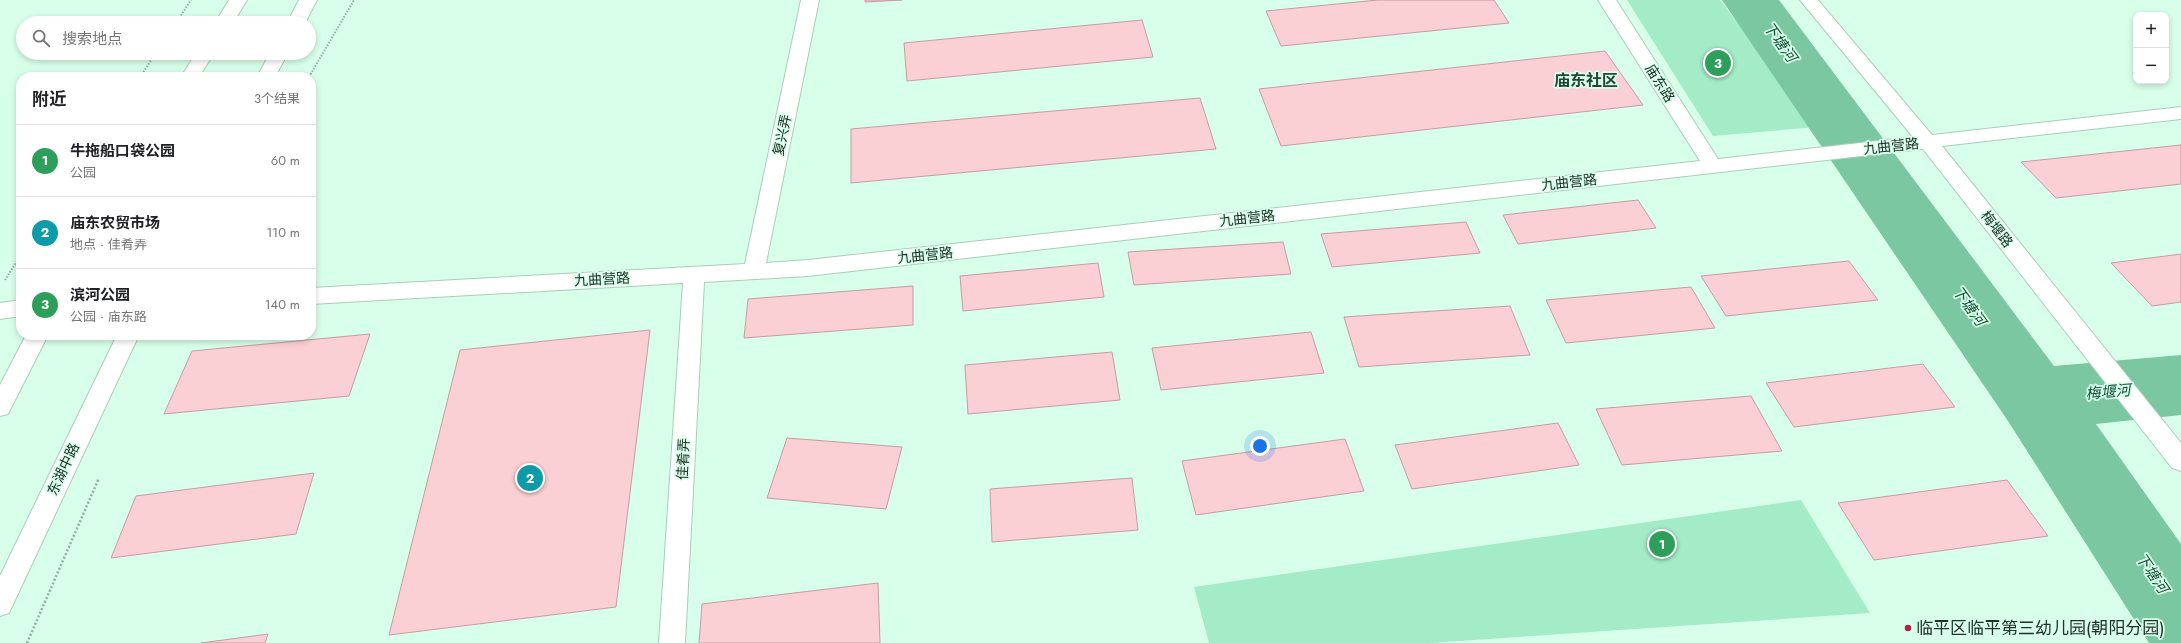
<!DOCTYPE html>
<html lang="zh">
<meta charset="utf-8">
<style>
body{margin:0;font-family:Jost,"Noto Sans SC",sans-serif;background:#f2f2f2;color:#202124}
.controls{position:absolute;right:12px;top:12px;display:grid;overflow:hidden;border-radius:8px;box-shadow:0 2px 6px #0003}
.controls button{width:36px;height:36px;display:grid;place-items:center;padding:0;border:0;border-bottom:1px solid #e0e0e0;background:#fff;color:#202124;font:20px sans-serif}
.you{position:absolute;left:1260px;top:446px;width:14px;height:14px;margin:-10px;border:3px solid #fff;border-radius:50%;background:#1a73e8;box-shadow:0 0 0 6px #1a73e833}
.badge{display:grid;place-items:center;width:26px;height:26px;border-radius:50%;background:#b2214b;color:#fff;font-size:13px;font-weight:700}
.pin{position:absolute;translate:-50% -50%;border:2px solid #fff;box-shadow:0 1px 4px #0006}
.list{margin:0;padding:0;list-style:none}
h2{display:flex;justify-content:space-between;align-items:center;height:52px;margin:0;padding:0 16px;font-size:17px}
h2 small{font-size:13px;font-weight:400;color:#757577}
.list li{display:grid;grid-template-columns:26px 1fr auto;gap:12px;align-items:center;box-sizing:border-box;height:72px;padding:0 16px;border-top:1px solid #e0e0e0}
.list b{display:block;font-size:15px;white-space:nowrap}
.list p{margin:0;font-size:13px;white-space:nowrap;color:#757577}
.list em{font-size:13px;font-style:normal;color:#757577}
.icon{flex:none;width:22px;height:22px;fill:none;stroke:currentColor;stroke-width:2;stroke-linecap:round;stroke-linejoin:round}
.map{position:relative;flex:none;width:2181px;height:643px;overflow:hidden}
.search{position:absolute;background:#fff;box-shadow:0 2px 6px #0003;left:16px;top:16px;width:300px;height:44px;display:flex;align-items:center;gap:10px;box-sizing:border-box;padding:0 14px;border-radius:22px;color:#757577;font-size:15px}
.panel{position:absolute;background:#fff;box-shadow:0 2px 6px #0003;left:16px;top:72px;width:300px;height:268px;border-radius:16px}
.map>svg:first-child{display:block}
.green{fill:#a3ecc7}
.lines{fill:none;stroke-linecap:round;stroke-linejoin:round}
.river{fill:#7ac7a2;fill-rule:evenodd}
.building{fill:#fbd0d5;stroke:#c59ca1}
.street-casing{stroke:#a8ceba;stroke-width:2}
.primary-casing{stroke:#a8ceba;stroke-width:2}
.path-far1{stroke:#91ae9e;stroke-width:2;stroke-dasharray:1.5 1.5;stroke-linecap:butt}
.path{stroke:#91ae9e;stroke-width:2.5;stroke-dasharray:2 2;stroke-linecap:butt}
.street{fill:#fff;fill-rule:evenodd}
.primary{fill:#fff;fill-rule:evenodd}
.poi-dot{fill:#b2214b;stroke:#d8ffea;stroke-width:1.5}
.labels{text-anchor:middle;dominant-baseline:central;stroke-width:3.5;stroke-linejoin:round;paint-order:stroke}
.street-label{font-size:14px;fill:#223129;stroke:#d8ffea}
.water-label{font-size:15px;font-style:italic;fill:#155138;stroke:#d8ffea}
.quarter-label{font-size:16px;font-weight:bold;fill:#244535;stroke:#d8ffea}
.near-poi-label{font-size:17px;fill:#223129;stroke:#d8ffea;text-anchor:start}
</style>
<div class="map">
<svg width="2181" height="643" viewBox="0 0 2181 643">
<rect width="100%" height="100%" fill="#d8ffea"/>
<path class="green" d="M1627 0H1720L1816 127 1713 136Z
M1801 500 1870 613 1430 643H1209L1194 587Z"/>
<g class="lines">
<path class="river" d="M1722 0H1779L2054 366 2181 355V415L2096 424 2181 544V643H2149L2008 421Z"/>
</g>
<path class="building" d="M865 0H902L865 2Z
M1378 0H1494L1509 23 1281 46 1266 11Z
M1142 20 1153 57 907 81 904 43Z
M1605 51 1643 105 1281 146 1259 89Z
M1200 98 1216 149 851 183V129Z
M2181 145V184L2056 198 2021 162Z
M1638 200 1656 228 1518 244 1503 215Z
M1466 222 1480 253 1332 267 1321 234Z
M1283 242 1291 274 1134 285 1128 252Z
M2181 254V302L2152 306 2111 263Z
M1849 261 1878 300 1726 316 1701 276Z
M1098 263 1104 297 963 311 960 276Z
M913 286V325L744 338 748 299Z
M1691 287 1715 328 1566 343 1546 300Z
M1510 306 1530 355 1359 367 1344 317Z
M650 330 616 607 389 635 460 350Z
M1311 332 1324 373 1161 390 1152 348Z
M370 334 349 396 164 414 192 351Z
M1112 352 1120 400 968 414 965 365Z
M1923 364 1955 407 1794 427 1766 383Z
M1751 396 1782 451 1622 465 1596 409Z
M1558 423 1579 465 1412 489 1395 445Z
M787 438 902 447 886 509 767 498Z
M1345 439 1364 491 1196 515 1182 461Z
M314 473 296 534 111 558 136 496Z
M1132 478 1138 530 992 542 990 489Z
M2007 480 2048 536 1874 560 1838 503Z
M878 583 880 643H699L702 604Z
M268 634 265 643H201Z"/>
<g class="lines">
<g class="street-casing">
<path id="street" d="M801 0H819L766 263 808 260 1700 161 1598 0H1616L1718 159 1913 137 1800 0H1818L1932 135 2181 107V119L1942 146 2181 443V471L2172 468 1923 149 808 276 704 282 685 643H659L683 283 311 304V288L745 264Z
M21 300V316L0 319V303Z"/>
</g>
<g class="primary-casing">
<path id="primary" d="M229 0H247L233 23H215Z
M299 0H317L305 23H287Z
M196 53H214L199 77H181Z
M270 53H288L275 77H257Z
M26 335H48L8 414 0 416V385Z
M117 335H139L9 613 0 616V576Z"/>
</g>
<path class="path-far1" d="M176 23 191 0
M140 77 156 53
M309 77 354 0
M5 280 21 255"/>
<path class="path" d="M27 643 99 478"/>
<use href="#street" class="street"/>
<use href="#primary" class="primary"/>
</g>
<circle class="poi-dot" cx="1908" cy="628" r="4"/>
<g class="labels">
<g class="street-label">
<text transform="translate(1660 83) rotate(58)">庙东路</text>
<text transform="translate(782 135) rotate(-78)">复兴弄</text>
<text transform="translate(1891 146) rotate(-6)">九曲营路</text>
<text transform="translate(1569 182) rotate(-6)">九曲营路</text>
<text transform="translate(1247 218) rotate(-6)">九曲营路</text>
<text transform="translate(1997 229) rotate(52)">梅堰路</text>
<text transform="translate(925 255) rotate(-6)">九曲营路</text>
<text transform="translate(602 279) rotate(-3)">九曲营路</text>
<text transform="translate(683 459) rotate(-87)">佳肴弄</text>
<text transform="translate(63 469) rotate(-65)">东湖中路</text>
</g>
<g class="water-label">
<text transform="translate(1780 42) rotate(54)">下塘河</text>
<text transform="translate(1969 306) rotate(54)">下塘河</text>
<text transform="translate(2108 392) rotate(-5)">梅堰河</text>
<text transform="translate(2152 573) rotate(56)">下塘河</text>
</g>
<g class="quarter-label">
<text x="1586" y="80">庙东社区</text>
</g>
<g class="near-poi-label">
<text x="1916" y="628">临平区临平第三幼儿园(朝阳分园)</text>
</g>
</g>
</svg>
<div class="controls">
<button>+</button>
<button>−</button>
</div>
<div class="you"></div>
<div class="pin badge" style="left:1662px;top:544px;background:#2e9e5b">1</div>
<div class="pin badge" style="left:530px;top:478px;background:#0f9aa8">2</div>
<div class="pin badge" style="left:1718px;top:63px;background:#2e9e5b">3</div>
<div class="search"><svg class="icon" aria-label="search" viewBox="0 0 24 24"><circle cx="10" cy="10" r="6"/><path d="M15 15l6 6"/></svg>搜索地点</div>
<section class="panel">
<h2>附近<small>3个结果</small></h2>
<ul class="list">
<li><span class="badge" style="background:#2e9e5b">1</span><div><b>牛拖船口袋公园</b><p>公园</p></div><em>60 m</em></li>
<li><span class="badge" style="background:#0f9aa8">2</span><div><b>庙东农贸市场</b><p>地点 · 佳肴弄</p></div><em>110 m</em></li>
<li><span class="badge" style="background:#2e9e5b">3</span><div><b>滨河公园</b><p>公园 · 庙东路</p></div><em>140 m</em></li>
</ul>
</section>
</div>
